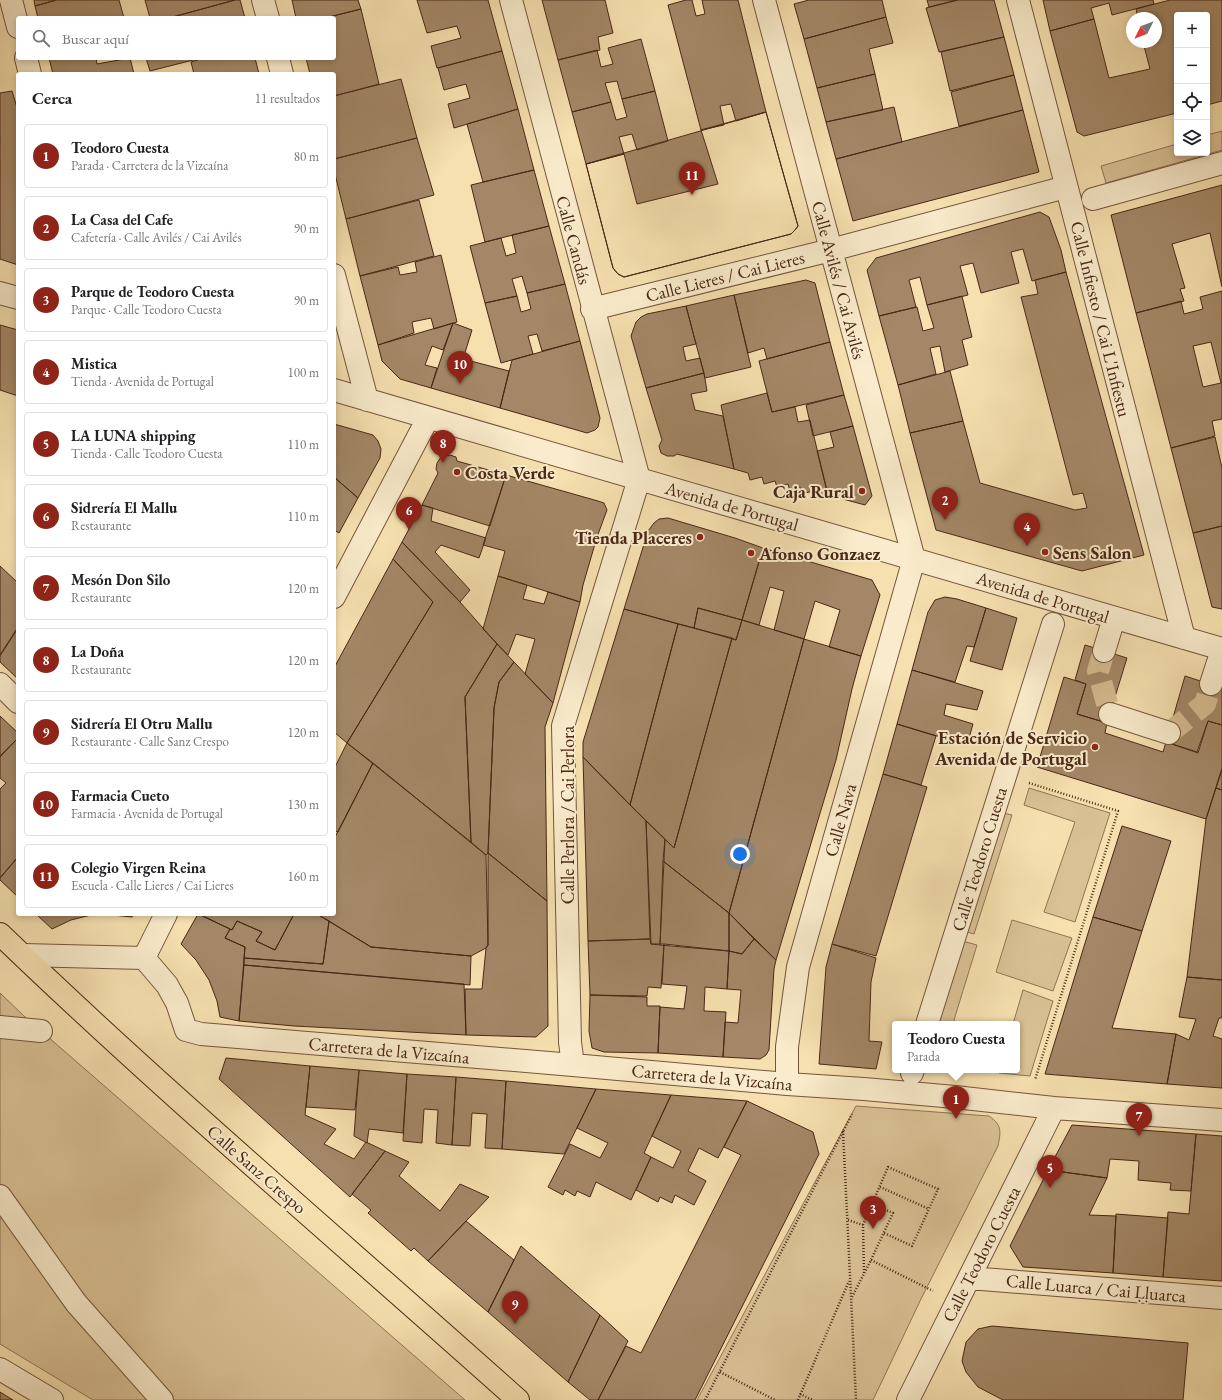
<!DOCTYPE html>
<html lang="es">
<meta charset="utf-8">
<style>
body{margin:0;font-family:"EB Garamond",serif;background:#f6f6f6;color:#202124}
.controls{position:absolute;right:12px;top:12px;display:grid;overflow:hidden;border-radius:4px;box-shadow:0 2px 6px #0003}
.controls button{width:36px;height:36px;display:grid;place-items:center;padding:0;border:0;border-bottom:1px solid #e0e0e0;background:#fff;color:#202124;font:20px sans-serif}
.compass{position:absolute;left:1126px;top:12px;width:36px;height:36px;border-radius:50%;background:#fff;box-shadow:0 2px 6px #0003;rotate:228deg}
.you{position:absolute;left:740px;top:854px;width:14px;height:14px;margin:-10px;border:3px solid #fff;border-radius:50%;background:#1a73e8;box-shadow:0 0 0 6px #1a73e833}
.badge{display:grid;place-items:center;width:26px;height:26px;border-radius:50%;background:#8f2418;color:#fff;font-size:13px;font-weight:700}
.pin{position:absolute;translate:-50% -33px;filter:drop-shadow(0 1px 2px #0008)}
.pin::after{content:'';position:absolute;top:21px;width:14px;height:12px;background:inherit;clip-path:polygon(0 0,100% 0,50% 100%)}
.popup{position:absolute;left:892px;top:1021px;width:128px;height:52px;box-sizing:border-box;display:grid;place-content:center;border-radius:4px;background:#fff;filter:drop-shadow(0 1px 3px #0005);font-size:13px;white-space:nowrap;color:#757577}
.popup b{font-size:15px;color:#202124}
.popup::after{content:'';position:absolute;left:50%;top:100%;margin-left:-8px;border:8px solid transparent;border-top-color:#fff}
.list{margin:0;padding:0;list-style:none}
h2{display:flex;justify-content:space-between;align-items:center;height:52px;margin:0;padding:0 16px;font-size:17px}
h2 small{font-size:13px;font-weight:400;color:#757577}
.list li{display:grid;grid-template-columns:26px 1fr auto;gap:12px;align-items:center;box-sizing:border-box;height:64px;margin:0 8px 8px;padding:0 8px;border:1px solid #e0e0e0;border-radius:4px}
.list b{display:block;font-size:15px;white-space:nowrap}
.list p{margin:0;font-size:13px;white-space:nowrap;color:#757577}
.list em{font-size:13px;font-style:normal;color:#757577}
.icon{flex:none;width:22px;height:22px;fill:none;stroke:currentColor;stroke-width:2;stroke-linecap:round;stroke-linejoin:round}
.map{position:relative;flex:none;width:1222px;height:1400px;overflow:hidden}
.search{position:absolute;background:#fff;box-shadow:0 2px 6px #0003;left:16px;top:16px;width:320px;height:44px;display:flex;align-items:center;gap:10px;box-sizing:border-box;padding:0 14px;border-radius:4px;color:#757577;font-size:15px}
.panel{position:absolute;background:#fff;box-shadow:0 2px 6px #0003;left:16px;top:72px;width:320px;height:844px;border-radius:4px}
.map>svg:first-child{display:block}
.green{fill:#d9c195;stroke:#927456}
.building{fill:#a38766;stroke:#4a2716;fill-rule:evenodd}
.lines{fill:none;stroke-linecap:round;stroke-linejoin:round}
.minor-tunnel{stroke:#d4bb90;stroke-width:22;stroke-dasharray:22 11;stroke-linecap:butt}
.minor-casing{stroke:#75553c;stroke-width:24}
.major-casing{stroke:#4a2716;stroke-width:24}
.path{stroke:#4a2716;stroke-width:2.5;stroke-dasharray:1 2;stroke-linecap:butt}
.minor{stroke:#f9ebcb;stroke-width:22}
.major{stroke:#f6e0af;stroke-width:22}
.poi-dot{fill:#8f2418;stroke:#f9ebcb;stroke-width:1.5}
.labels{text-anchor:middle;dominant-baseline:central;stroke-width:4;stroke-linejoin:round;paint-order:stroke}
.street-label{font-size:18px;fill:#4a2716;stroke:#f9ebcb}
.poi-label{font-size:18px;font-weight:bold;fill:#4a2716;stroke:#f9ebcb;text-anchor:start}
</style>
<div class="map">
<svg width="1222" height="1400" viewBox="0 0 1222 1400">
<rect width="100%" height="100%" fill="#f6e0af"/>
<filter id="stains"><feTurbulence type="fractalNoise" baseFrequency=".005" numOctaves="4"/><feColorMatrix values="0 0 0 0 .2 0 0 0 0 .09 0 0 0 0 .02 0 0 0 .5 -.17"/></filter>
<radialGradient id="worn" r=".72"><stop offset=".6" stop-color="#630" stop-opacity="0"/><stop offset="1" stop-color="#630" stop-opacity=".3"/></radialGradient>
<path class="green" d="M1222 131V150L1106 183 1101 166 1177 144V153H1207V135Z
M1029 788 1110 813 1075 922 1044 912 1075 822 1024 805Z
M990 810 1012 815 974 934 953 928Z
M1012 920 1072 938 1053 991 996 972Z
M951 938 977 945 954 1020 957 1024H924Z
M1023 990 1053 1001 1030 1076 999 1073 1000 1070H1017V1024H1013Z
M0 993 24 1016 465 1400H93L0 1344Z
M856 1106 989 1116C1002 1125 1001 1131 998 1146L921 1299 873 1400H697Z"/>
<path class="building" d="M34 0H56L35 6Z
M57 0H119L124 18H38L35 6Z
M145 0H235L169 18H150Z
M235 0H240L245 18H169Z
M292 0H358L361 9 325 18H296Z
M417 0H488L502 51 437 68 431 46 461 38 457 26 427 33Z
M542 0H605L613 33 598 37 600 50 558 60Z
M686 0H692L696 16 705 14 702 0H738L766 112 736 121 731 104 720 106 724 125 701 130 668 5Z
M809 0H882L886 17 804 39 794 4Z
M927 0H957L929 7Z
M958 0H994L1004 37 939 52 926 8Z
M1043 0H1153L1154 4 1112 15 1109 3 1091 8 1094 19 1050 31Z
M1170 0H1222V101L1207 105V15H1177V113L1084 136 1077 132 1050 31 1094 19 1109 78 1150 69 1143 42H1156V18H1138L1136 9Z
M361 9 379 84 334 96V74H310L306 58H334V18H325Z
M886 17 893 43 869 49 875 74 817 88 804 39Z
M1004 37 1014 75 950 91 941 52Z
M641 39 655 91 622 99 617 81 605 83 611 102 572 112 558 60 597 50 601 67 613 64 608 48Z
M502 51 518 109 454 128 448 104 470 98 466 84 444 90 438 68Z
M49 58H96L97 64 130 58 134 74H53Z
M146 58H201L150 71Z
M204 58H255L259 74H194L191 62Z
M875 74 883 110 826 122 817 88Z
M1014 75 1023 110 959 126 951 92Z
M401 79 417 138 334 159V96Z
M12 91 18 111V265L0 259V93Z
M655 91 668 141 637 150 632 134 619 137 624 154 586 164 572 112 611 102 616 120 627 117 622 99Z
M894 107 902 142 836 159 826 122Z
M518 109 534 170 483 182 467 124Z
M1023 110 1039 172 853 221 836 159Z
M766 112 798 226 795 230 791 234 624 277 618 274 613 268 586 164Z
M766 112 798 226 795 230 791 234 624 277 618 274 613 268 586 164 624 154 637 204 718 184 701 130Z
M417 138 434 195 346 219 334 170V159Z
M534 170 549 226 485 242 471 185Z
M1222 185V287L1210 233 1172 244 1185 288 1180 289 1184 301 1136 313 1111 215Z
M419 200 434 256 360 276 346 219Z
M1040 212 1049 217 1061 250 1066 272 1032 281 1023 249 1011 252 1019 283 981 293 973 263 960 266 968 295 927 305 920 277 909 280 916 307 879 316 867 270 876 258Z
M549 226 565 284 527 293 522 276 512 279 517 296 485 303 470 246 501 238 506 256 516 253 512 235Z
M441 255 457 322 434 329 431 318 412 322 414 333 378 345 360 276 398 267 400 275 417 272 415 262Z
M1066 272 1144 555 1082 571 936 530 910 433 963 421 980 483 1075 510 1087 508 1083 493 1073 495 1021 297 1038 294 1035 280Z
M806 280 815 283 830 342 767 359 764 348 748 353 734 295Z
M565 284 580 341 542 351 537 334 528 336 533 354 501 363 485 303 517 296 521 312 531 309 527 293Z
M1222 291V419L1212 421 1215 436 1171 448 1136 313 1181 301 1184 314 1203 309 1200 297ZM1211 342 1221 383 1203 387 1193 346Z
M734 295 751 367 705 378 686 306Z
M962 296 972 337 962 340 968 365 945 372 940 346 930 348 936 374 898 385 879 316 917 307 923 331 934 328 927 305Z
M686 306 696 344 683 347 686 361 700 358 704 373 646 388 631 336 636 322 641 317 647 314Z
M453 323 472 330 463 359 509 371 500 408 431 388Z
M453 323 443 350 432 346 425 365 437 368 431 388 400 379 382 361 378 345Z
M0 325 18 330V396L0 390Z
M580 341 600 418 598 427 595 430 587 433 500 408 512 360Z
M830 342 844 395 772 412 759 361Z
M950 371 963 421 910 433 898 385Z
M704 373 707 391 691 394 695 410 723 416 734 469 677 454 674 456H667L661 453 659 446 662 440 646 388Z
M767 393 772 412 795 407 798 422 810 420 828 495 815 497 813 491 802 494 800 487 790 491 788 484 777 487 775 481 764 484 762 477 750 480 748 473 734 469 721 405Z
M844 395 853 426 813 436 806 405Z
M334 424 373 435 378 441 381 449 380 458 358 498 334 477Z
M853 426 872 496 865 505 828 495 817 451 834 447 830 432Z
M1215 437 1222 468V526L1193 533 1171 448Z
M450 455 456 457 457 461 506 475 490 526 422 505 438 473 436 469 437 463 441 457Z
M506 475 598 501 604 503 607 510 597 537 583 585 580 602 498 576 505 551 483 545Z
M334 477 358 498 339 533 334 530Z
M422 505 433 508 431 521 486 538 479 558 441 545 435 552 470 590 460 602 402 542Z
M668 518 735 538 763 548 742 620 698 608 694 628 624 609 648 531 654 523 659 519Z
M1222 526V609L1212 607 1193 533Z
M402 542 460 602 497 644 465 697 471 842 347 743 433 602 393 559Z
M763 548 872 580 880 595 861 656 829 647 840 610 815 601 804 639 774 630 784 591 770 587 759 625 742 620Z
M393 559 433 602 347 743 334 732V668Z
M0 566 18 583V627L0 655Z
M498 576 527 585 523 599 544 604 548 592 580 602 553 703 525 674 535 639 516 634 508 655 483 629Z
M945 597 957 599 986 608 974 647 967 646 955 682 912 670 928 612 935 600Z
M698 608 742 620 736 640 694 628Z
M986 608 1017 618 1002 670 970 661Z
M624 609 678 624 630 805 583 757V742Z
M742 620 804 639 729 913 663 861 665 839 674 848 732 638 736 640Z
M678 624 732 638 674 848 630 805Z
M18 628V679L0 662V656Z
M804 639 861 656 852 689 836 760 776 960 729 913Z
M497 644 514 662 499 682 494 708 488 853 486 855 471 842 465 697Z
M1085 645 1127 658 1107 723 1077 714 1086 684 1075 680Z
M514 662 553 703 545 727 547 901 488 853 494 708 499 682Z
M912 670 983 691 977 710 946 704 944 715 973 724 967 745 897 724Z
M1185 676 1222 688V725L1208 721 1197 752 1166 742Z
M1064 677 1086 684 1077 714 1107 723 1105 733 1163 752 1166 742 1198 753 1208 721 1222 725V768L1206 819 1037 767Z
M0 716 18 733V738L0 756Z
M897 724 936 736 921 785 883 774Z
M18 738V857L0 878V789L6 783 0 778V757Z
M347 743 373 763 338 832 334 831V769Z
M583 757 646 821 650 939 588 941Z
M373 763 486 855 488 945 486 948 471 956 371 947 317 914H334V839Z
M1222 770V790L1216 788Z
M883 774 927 787 876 956 832 944Z
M1216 788 1222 790V980L1187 977 1206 819Z
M646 821 665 839 660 945 651 944Z
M1122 826 1171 841 1142 931 1093 917Z
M488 853 547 901 548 1026 536 1037 466 1035 465 989H482L486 948 488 945Z
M18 857V897L0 880V878Z
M663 861 729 913V951L660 945Z
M729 913 754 939 742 954 729 951Z
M36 914H134L132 917 112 915H91L71 920 52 929Z
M198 914 230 929 225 938 245 947 239 1021 220 1017 217 1001 209 980 196 960 181 944Z
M199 914H294L275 950 256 941 262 932 237 921 232 930Z
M294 914H317L329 921 323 964 244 958 245 947 225 938 230 929 232 930 237 921 262 932 256 941 275 950Z
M1093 917 1142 931 1112 1028 1176 1034 1167 1084 1045 1074Z
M329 921 371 947 471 956 470 985 244 965V958L323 964Z
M650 939 651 944H664L661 988 648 987 647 996 590 995 588 941Z
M754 939 776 960 774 969 769 1050 766 1055 760 1059 723 1057 725 1022 738 1023 741 990 727 989 729 951 742 954Z
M664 944 729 951 727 989 705 987 704 1011 726 1012 723 1057 658 1053 660 1007 684 1009 687 986 662 984Z
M832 944 876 958 871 982 869 1041 882 1042 876 1069 819 1064 826 967Z
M244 965 464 984 466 1035 294 1026 239 1021Z
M1187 977 1222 980V1018H1219L1213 1036 1222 1039V1088L1167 1084 1176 1034 1189 1040 1196 1019 1179 1017Z
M590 995 647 997V1006H660L658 1053 604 1052 592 1048 589 1031Z
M226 1058 310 1066 305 1115 336 1129 324 1144 354 1159 366 1142 385 1151 350 1197 219 1079Z
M310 1066 359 1070 355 1110 306 1107Z
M359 1070 407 1074 403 1133 369 1129 367 1143 354 1136Z
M407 1074 456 1077 452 1145 436 1143 438 1110 424 1109 422 1143 403 1141Z
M456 1077 506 1081 502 1149 485 1148 487 1114 472 1113 470 1146 452 1145Z
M506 1081 596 1089 564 1154 502 1149Z
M596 1089 671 1095 644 1153 651 1157 631 1200 596 1182 590 1197 577 1191 575 1196 565 1190 563 1195 548 1187 570 1144 600 1158 608 1143 577 1128Z
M671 1095 747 1101 718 1158 699 1148 688 1171 706 1181 694 1205 675 1195 672 1203 660 1197 658 1202 636 1190 651 1157 673 1168 681 1151 652 1136Z
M747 1101 813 1132 819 1154 695 1400H598L626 1346 641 1353 741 1155 724 1147Z
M1072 1125 1196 1134 1191 1191 1170 1190 1171 1183 1138 1180 1139 1161 1110 1159 1107 1178 1048 1170Z
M1196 1134 1222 1136V1281L1163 1277 1168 1212 1189 1214Z
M385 1151 409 1162 399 1176 440 1211 460 1184 489 1197 428 1261 414 1248 411 1251 368 1213 371 1210 352 1194Z
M1048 1170 1107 1178 1089 1215 1116 1216 1113 1273 1023 1267 1010 1246Z
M1116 1214 1168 1218 1163 1277 1113 1273Z
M466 1221 514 1260 488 1312 428 1261Z
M521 1246 600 1315 568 1382 488 1312Z
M600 1315 628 1341 598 1400H590L568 1382Z
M992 1326 1188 1343 1183 1400H1003L978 1387 966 1372 962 1361 966 1342 978 1329Z
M0 1392 13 1400H0Z"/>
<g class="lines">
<path class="minor-tunnel" d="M1104 651 1098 671 1110 714
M1169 733 1205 704 1211 684"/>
<g class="minor-casing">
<path id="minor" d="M11 0 18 27
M263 0 268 18
M511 0 639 479 563 726 570 1042 573 1065
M764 0 914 559
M1018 0 1184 638
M26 58 30 74
M278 58 282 74
M1093 199 1222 163
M334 275 367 400
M0 293 18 298
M592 309 831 250 1066 187
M334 390 1222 649
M334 597 428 418
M1104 651 1114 618
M0 684 18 702
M1211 684 1222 650
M1110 714 1169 733
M23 955 144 958 167 985 177 1003 186 1030 201 1034 573 1065 787 1084 864 1089 955 1097 1054 1108 1222 1120
M144 958 166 914
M927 1024 1053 624
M0 1027 41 1031
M912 1073 913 1070
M787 1084V1047L798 967 914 559
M0 1196 76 1303 162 1400
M969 1278 1222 1298
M0 1369 52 1400
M908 1400 1054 1108"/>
</g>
<g class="major-casing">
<path id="major" d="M0 934C167 1095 345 1245 518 1400"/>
</g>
<path class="path" d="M1029 783 1118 811 1035 1080
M843 1131 856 1400
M880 1187 929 1209
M848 1220 863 1225
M871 1260 933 1291
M864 1273 863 1225 888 1167 938 1189 912 1246 884 1233
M852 1297 871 1260 893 1213 873 1204
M720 1372 775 1400
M800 1394 813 1400
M705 1400 852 1114
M798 1400 849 1281"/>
<use href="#minor" class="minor"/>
<use href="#major" class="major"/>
</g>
<g class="poi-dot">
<circle cx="457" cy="472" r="4"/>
<circle cx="862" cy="491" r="4"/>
<circle cx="700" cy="537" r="4"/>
<circle cx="1045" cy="552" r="4"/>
<circle cx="751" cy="553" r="4"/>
<circle cx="1095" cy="747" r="4"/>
</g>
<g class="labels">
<g class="street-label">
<text transform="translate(574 240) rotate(75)">Calle Candás</text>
<text transform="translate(725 276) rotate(-14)">Calle Lieres / Cai Lieres</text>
<text transform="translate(839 280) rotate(75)">Calle Avilés / Cai Avilés</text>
<text transform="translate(1101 319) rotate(76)">Calle Infiesto / Cai L'Infiestu</text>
<text transform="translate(732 506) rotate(16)">Avenida de Portugal</text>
<text transform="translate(1043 597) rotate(17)">Avenida de Portugal</text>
<text transform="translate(567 815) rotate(-90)">Calle Perlora / Cai Perlora</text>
<text transform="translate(840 820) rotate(-74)">Calle Nava</text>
<text transform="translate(979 859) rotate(-73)">Calle Teodoro Cuesta</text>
<text transform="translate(389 1050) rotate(5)">Carretera de la Vizcaína</text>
<text transform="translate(712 1077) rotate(5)">Carretera de la Vizcaína</text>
<text transform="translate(257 1169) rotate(41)">Calle Sanz Crespo</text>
<text transform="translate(981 1254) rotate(-63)">Calle Teodoro Cuesta</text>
<text transform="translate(1096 1288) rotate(5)">Calle Luarca / Cai Ḷḷuarca</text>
</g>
<g class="poi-label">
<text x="465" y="472">Costa Verde</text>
<text x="854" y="491" text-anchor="end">Caja Rural</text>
<text x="692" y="537" text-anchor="end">Tienda Placeres</text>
<text x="1053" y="552">Sens Salon</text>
<text x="759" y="553">Afonso Gonzaez</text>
<text x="1087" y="737" text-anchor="end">Estación de Servicio<tspan x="1087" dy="21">Avenida de Portugal</tspan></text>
</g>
</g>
<rect width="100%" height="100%" filter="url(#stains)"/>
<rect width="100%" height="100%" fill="url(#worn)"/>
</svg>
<div class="controls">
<button>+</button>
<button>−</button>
<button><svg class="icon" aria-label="locate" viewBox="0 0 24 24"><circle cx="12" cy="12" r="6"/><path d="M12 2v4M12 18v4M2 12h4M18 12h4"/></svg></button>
<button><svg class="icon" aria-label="layers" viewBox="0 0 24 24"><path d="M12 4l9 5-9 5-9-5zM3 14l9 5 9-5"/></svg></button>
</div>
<svg class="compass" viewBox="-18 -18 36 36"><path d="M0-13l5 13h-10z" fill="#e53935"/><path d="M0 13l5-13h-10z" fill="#757577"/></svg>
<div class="you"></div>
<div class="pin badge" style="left:956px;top:1119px">1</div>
<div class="popup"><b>Teodoro Cuesta</b>Parada</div>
<div class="pin badge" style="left:945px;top:520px">2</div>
<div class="pin badge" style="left:873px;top:1229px">3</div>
<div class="pin badge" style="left:1027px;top:546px">4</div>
<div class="pin badge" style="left:1050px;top:1188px">5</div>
<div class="pin badge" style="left:409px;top:530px">6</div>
<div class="pin badge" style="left:1139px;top:1136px">7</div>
<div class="pin badge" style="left:443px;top:463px">8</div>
<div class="pin badge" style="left:515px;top:1324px">9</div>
<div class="pin badge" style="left:460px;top:384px">10</div>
<div class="pin badge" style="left:692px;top:195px">11</div>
<div class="search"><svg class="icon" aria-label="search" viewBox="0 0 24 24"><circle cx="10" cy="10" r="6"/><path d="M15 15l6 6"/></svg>Buscar aquí</div>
<section class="panel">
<h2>Cerca<small>11 resultados</small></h2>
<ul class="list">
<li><span class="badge">1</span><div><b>Teodoro Cuesta</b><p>Parada · Carretera de la Vizcaína</p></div><em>80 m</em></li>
<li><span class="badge">2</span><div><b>La Casa del Cafe</b><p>Cafetería · Calle Avilés / Cai Avilés</p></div><em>90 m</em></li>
<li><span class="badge">3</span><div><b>Parque de Teodoro Cuesta</b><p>Parque · Calle Teodoro Cuesta</p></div><em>90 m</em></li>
<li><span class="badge">4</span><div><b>Mistica</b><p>Tienda · Avenida de Portugal</p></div><em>100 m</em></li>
<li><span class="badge">5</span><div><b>LA LUNA shipping</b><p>Tienda · Calle Teodoro Cuesta</p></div><em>110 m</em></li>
<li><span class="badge">6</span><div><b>Sidrería El Mallu</b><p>Restaurante</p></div><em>110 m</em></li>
<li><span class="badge">7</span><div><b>Mesón Don Silo</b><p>Restaurante</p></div><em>120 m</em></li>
<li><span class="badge">8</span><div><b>La Doña</b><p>Restaurante</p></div><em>120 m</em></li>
<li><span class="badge">9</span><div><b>Sidrería El Otru Mallu</b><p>Restaurante · Calle Sanz Crespo</p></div><em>120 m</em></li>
<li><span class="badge">10</span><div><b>Farmacia Cueto</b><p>Farmacia · Avenida de Portugal</p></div><em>130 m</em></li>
<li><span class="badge">11</span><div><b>Colegio Virgen Reina</b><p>Escuela · Calle Lieres / Cai Lieres</p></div><em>160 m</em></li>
</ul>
</section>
</div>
